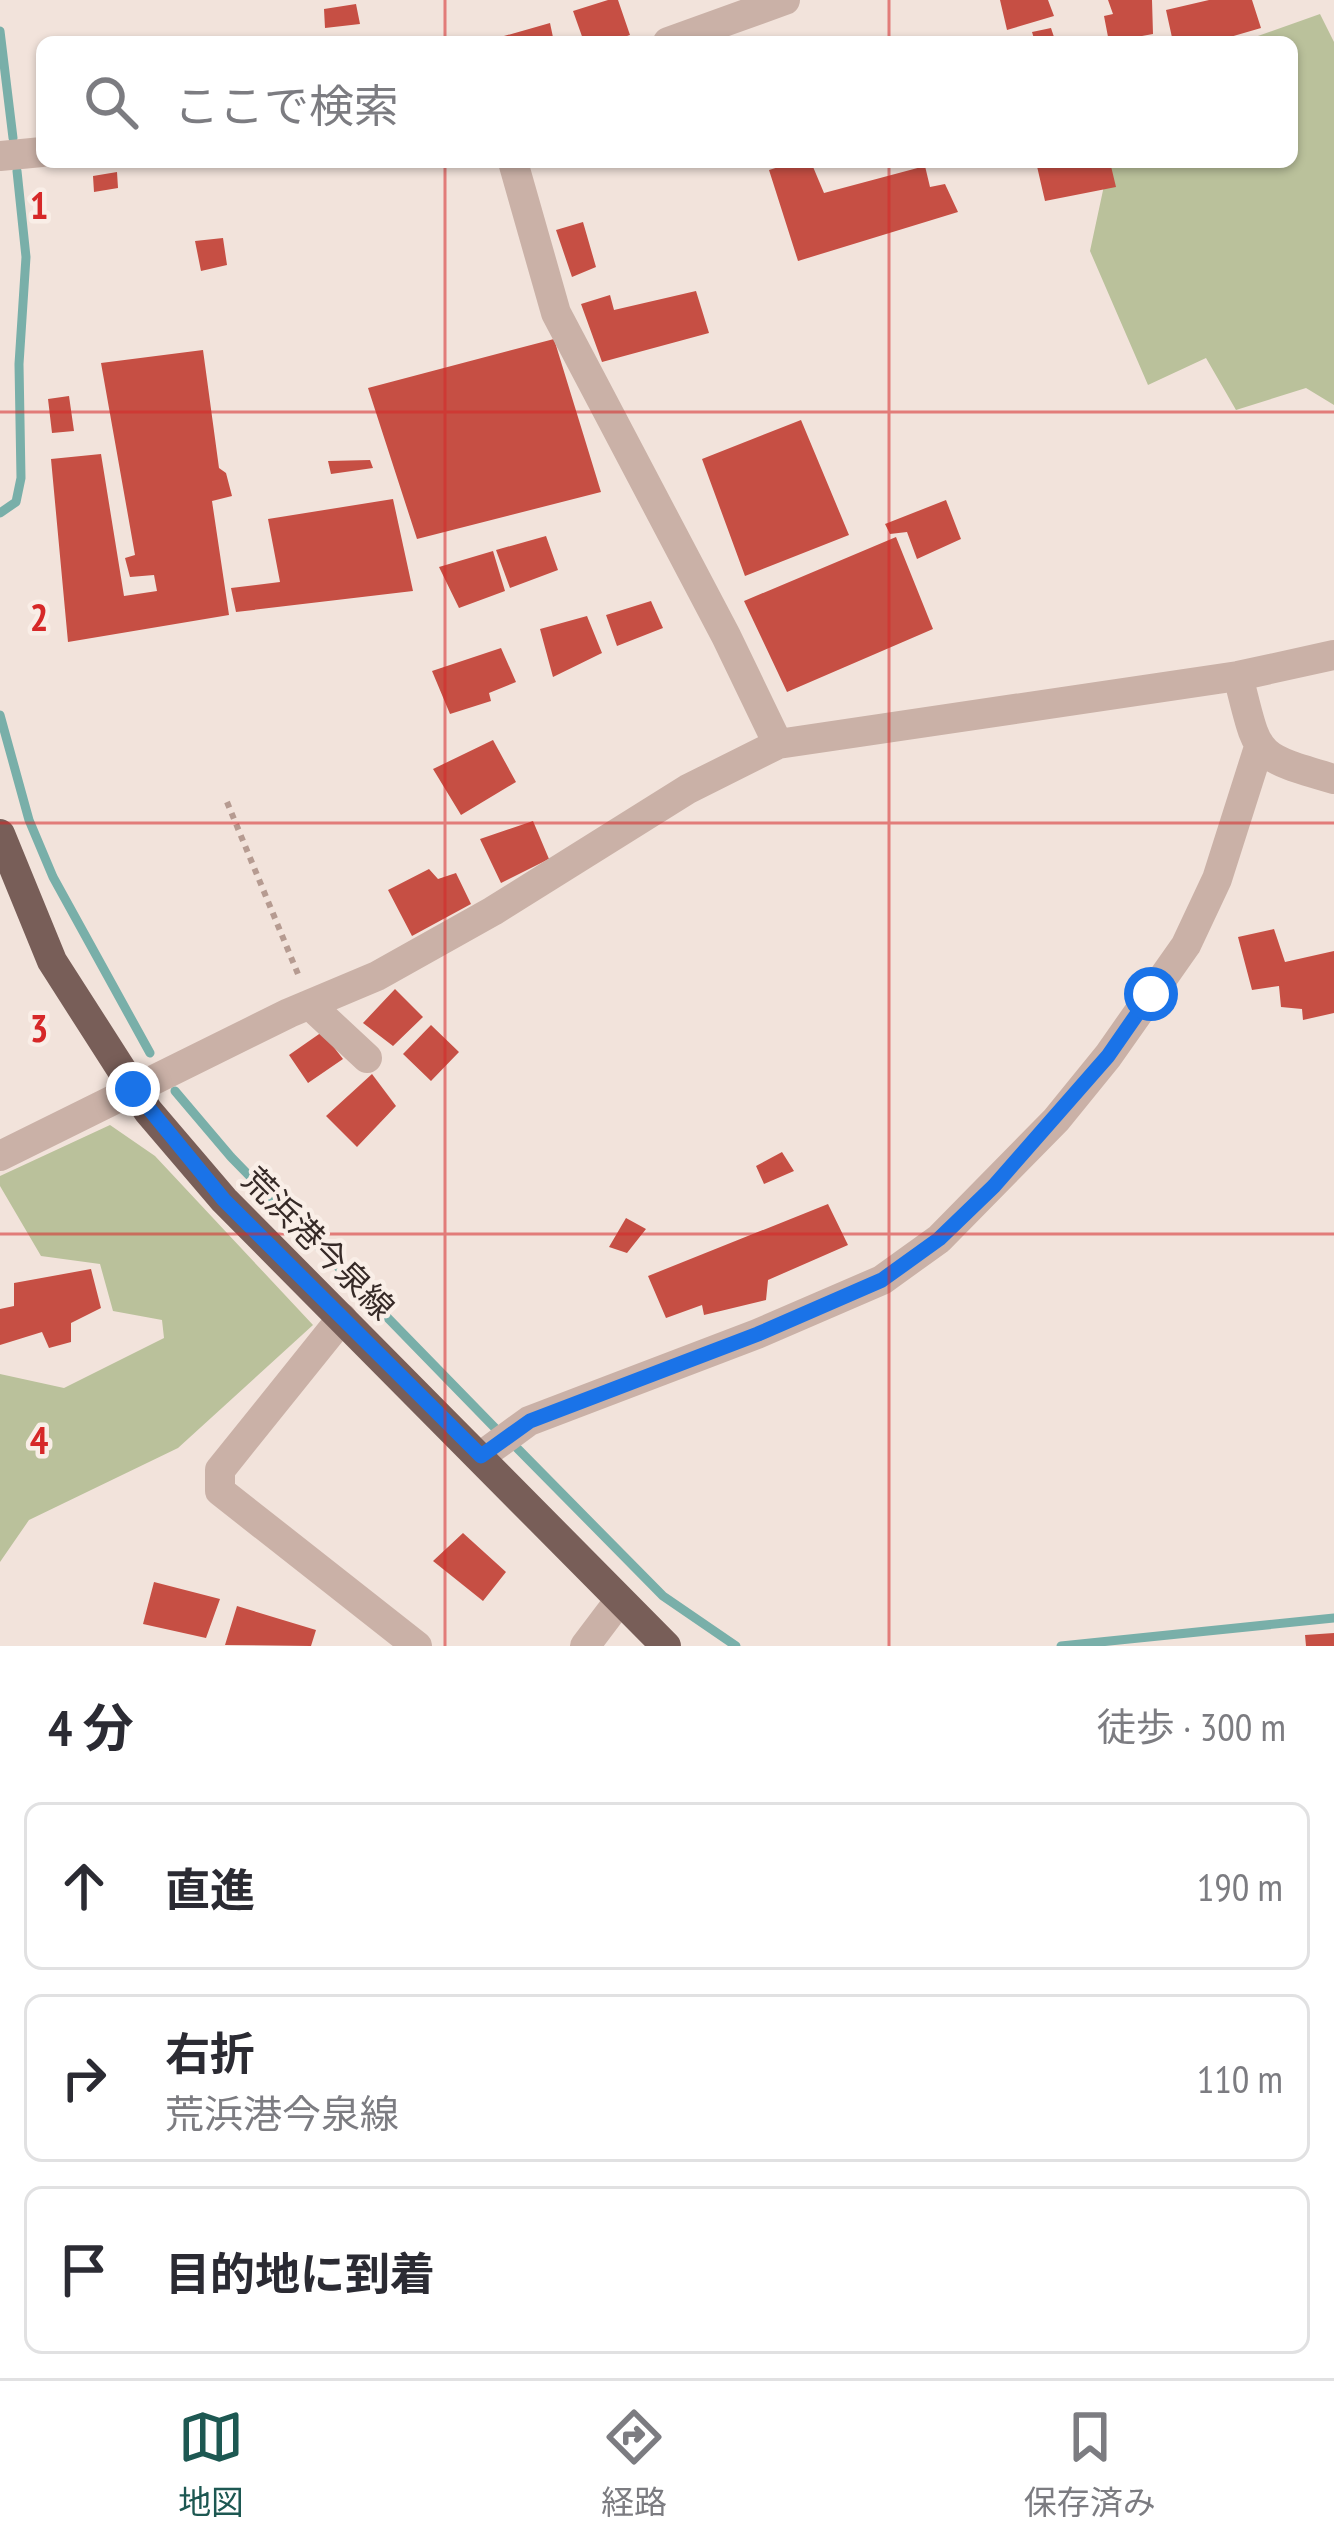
<!DOCTYPE html>
<html lang="ja">
<meta charset="utf-8">
<style>
body{margin:0;font-family:"PT Sans Narrow","Noto Sans JP",sans-serif;background:#f7f7f7;color:#2b2b33}
.stop{position:absolute;width:36px;height:36px;margin:-27px;border:9px solid #1a73e8;border-radius:50%;background:#fff}
.stop.end{background:#1a73e8;border-color:#fff;box-shadow:0 3px 12px #0008}
.list{margin:0;padding:0;list-style:none}
h2{display:flex;justify-content:space-between;align-items:center;height:156px;margin:0;padding:0 48px;font-size:51px}
h2 small{font-size:39px;font-weight:400;color:#7c7c81}
.list li{display:grid;grid-template-columns:78px 1fr auto;gap:36px;align-items:center;box-sizing:border-box;height:168px;margin:0 24px 24px;padding:0 24px;border:3px solid #e1e1e2;border-radius:18px}
.list b{display:block;font-size:45px;white-space:nowrap}
.list p{margin:0;font-size:39px;white-space:nowrap;color:#7c7c81}
.list em{font-size:39px;font-style:normal;color:#7c7c81}
.icon{flex:none;width:66px;height:66px;fill:none;stroke:currentColor;stroke-width:2;stroke-linecap:round;stroke-linejoin:round}
.map{position:relative;flex:none;width:1334px;height:1646px;overflow:hidden}
.search{position:absolute;background:#fff;box-shadow:0 3px 9px #0004;left:36px;right:36px;top:36px;height:132px;display:flex;align-items:center;gap:30px;box-sizing:border-box;padding:0 42px;border-radius:18px;color:#7c7c81;font-size:45px}
.sheet{height:732px;background:#fff}
nav{display:flex;justify-content:space-around;align-items:center;box-sizing:border-box;height:168px;border-top:3px solid #e1e1e2;background:#fff;font-size:33px;color:#7c7c81}
nav a{display:grid;justify-items:center;gap:6px}
nav .on{color:#1d5852}
.map>svg:first-child{display:block}
.green{fill:#bac19b}
.lines{fill:none;stroke-linecap:round;stroke-linejoin:round}
.stream{stroke:#79afa9;stroke-width:9}
.building{fill:#c64f44}
.path{stroke:#b69b91;stroke-width:6;stroke-dasharray:6 6;stroke-linecap:butt}
.minor{stroke:#cab1a7;stroke-width:30}
.major{stroke:#785e58;stroke-width:30}
.route{stroke:#1a73e8;stroke-width:15}
.grid{fill:none;stroke:#d62828;stroke-width:3;stroke-opacity:0.55}
.labels{text-anchor:middle;dominant-baseline:central;stroke-width:9;stroke-linejoin:round;paint-order:stroke}
.street-label{font-size:33px;fill:#362a27;stroke:#f9eee7}
.grid-label{font-size:39px;text-anchor:middle;font-weight:bold;fill:#d62828;stroke:#f9eee7;stroke-width:9;stroke-linejoin:round;paint-order:stroke}
</style>
<div class="map">
<svg width="1334" height="1646" viewBox="0 0 1334 1646">
<rect width="100%" height="100%" fill="#f2e3db"/>
<path class="green" d="M1320 14 1334 42V405L1306 388 1236 410 1206 358 1148 385 1090 251 1105 181 1102 162H1292V42H1241Z
M110 1125 155 1156 313 1325 178 1448 29 1520 0 1562V1374L64 1388 164 1338 162 1320 113 1311 100 1264 41 1256 0 1186V1176Z"/>
<g class="lines">
<path class="stream" d="M0 31 13 138
M0 513 16 502 21 478 19 364 26 257 17 171
M0 715 29 820 53 877 150 1053
M175 1091 231 1157 496 1429
M515 1446 663 1596 736 1646
M1061 1646 1334 1618"/>
</g>
<path class="building" d="M608 0H618L630 35 610 42H584L573 11Z
M1000 0H1048L1054 16 1007 30Z
M1108 0H1152L1153 34 1109 42 1104 16 1113 14Z
M1209 0H1252L1261 28 1213 42H1173L1166 10Z
M356 4 360 24 325 28 324 9Z
M550 23 554 42H498L497 38Z
M1051 28 1055 40 1035 42 1032 32Z
M795 162H811L824 193 925 166 930 187 945 184 958 212 798 261 769 170Z
M1036 162H1110L1116 187 1045 201Z
M117 172 118 188 94 192 93 176Z
M583 222 596 267 572 277 556 230Z
M223 238 227 265 201 271 195 241Z
M696 291 709 333 602 362 581 304 610 295 614 310Z
M554 339 601 492 417 539 368 388Z
M203 350 219 468 226 473 232 496 212 501 229 615 68 642 51 459 101 454 124 596 157 591 154 575 130 577 125 558 135 555 101 363Z
M69 396 74 431 52 433 48 399Z
M801 420 849 535 745 576 702 459Z
M370 460 373 468 331 474 328 461Z
M393 499 413 591 236 612 231 588 280 582 268 519Z
M946 500 961 539 917 559 907 532 890 534 885 524Z
M546 536 558 570 510 588 496 550Z
M896 537 933 629 787 692 744 601Z
M493 551 505 591 459 608 439 567Z
M651 601 663 628 617 646 606 615Z
M587 616 602 653 553 677 540 629Z
M501 648 516 682 489 693 491 701 450 714 432 671Z
M493 740 516 782 461 815 433 769Z
M533 821 549 859 501 883 480 839Z
M429 869 438 879 456 873 471 904 412 936 388 890Z
M1274 929 1285 962 1334 951V1013L1303 1020 1302 1009 1281 1007 1279 986 1252 990 1238 937Z
M395 989 423 1017 393 1046 363 1023Z
M431 1025 459 1052 431 1081 403 1054Z
M322 1032 343 1059 308 1083 289 1055Z
M372 1074 396 1106 357 1147 326 1116Z
M782 1152 794 1171 764 1184 756 1166Z
M828 1204 848 1245 768 1280 766 1300 704 1315 702 1305 666 1318 648 1276Z
M626 1218 646 1229 627 1253 609 1247Z
M91 1269 101 1308 71 1323V1342L49 1348 42 1332 0 1345V1309L14 1306V1283Z
M463 1533 506 1572 483 1601 433 1561Z
M154 1582 220 1599 206 1638 143 1624Z
M237 1606 316 1630 311 1646 225 1645Z
M1334 1633V1646H1306L1305 1635Z"/>
<g class="lines">
<path class="path" d="M227 802 300 979"/>
<path class="minor" d="M668 42 785 0
M0 156 42 152
M513 162 556 313 726 636 778 744
M1238 676C1259 757 1251 755 1334 779
M310 1005 367 1058
M0 1156 289 1013 377 976 493 911 688 789 778 744 1238 676 1334 655
M342 1318 220 1470V1491L417 1646
M481 1456 529 1421 757 1334 882 1280 939 1239 1056 1120 1108 1056 1186 945 1217 879 1259 747
M585 1646 619 1601"/>
<path class="major" d="M0 834 52 961 148 1111 224 1200 666 1646"/>
</g>
<g class="lines">
<path class="route" d="M133 1089 224 1200 481 1456 530 1421 758 1334 882 1280 939 1239 994 1186 1108 1056 1151 994"/>
</g>
<path class="grid" d="M445 0V42M889 0V42M445 162V1646M889 162V1646M0 412H1334M0 823H1334M0 1234H1334"/>
<g class="labels">
<g class="street-label">
<text transform="translate(319 1243) rotate(45)">荒浜港今泉線</text>
</g>
</g>
<g class="grid-label">
<text x="39" y="219">1</text>
<text x="39" y="631">2</text>
<text x="39" y="1042">3</text>
<text x="39" y="1454">4</text>
</g>
</svg>
<div class="stop" style="left:1151px;top:994px"></div>
<div class="stop end" style="left:133px;top:1089px"></div>
<div class="search"><svg class="icon" aria-label="search" viewBox="0 0 24 24"><circle cx="10" cy="10" r="6"/><path d="M15 15l6 6"/></svg>ここで検索</div>
</div>
<section class="sheet">
<h2>4 分<small>徒歩 · 300 m</small></h2>
<ul class="list">
<li><svg class="icon" aria-label="ahead" viewBox="0 0 24 24"><path d="M12 20V5M6 11l6-6 6 6"/></svg><div><b>直進</b></div><em>190 m</em></li>
<li><svg class="icon" aria-label="right" viewBox="0 0 24 24"><path d="M7 20v-9h11M14 6l5 5-5 5"/></svg><div><b>右折</b><p>荒浜港今泉線</p></div><em>110 m</em></li>
<li><svg class="icon" aria-label="arrive" viewBox="0 0 24 24"><path d="M6 21V4h12l-3 4 3 4H6"/></svg><div><b>目的地に到着</b></div></li>
</ul>
</section>
<nav>
<a class="on"><svg class="icon" aria-label="map" viewBox="0 0 24 24"><path d="M3 6l6-2 6 2 6-2v14l-6 2-6-2-6 2zM9 4v14M15 6v14"/></svg>地図</a>
<a><svg class="icon" aria-label="directions" viewBox="0 0 24 24"><path d="M12 3l9 9-9 9-9-9zM9 14v-3h6M13 9l2 2-2 2"/></svg>経路</a>
<a><svg class="icon" aria-label="saved" viewBox="0 0 24 24"><path d="M7 4h10v16l-5-4-5 4z"/></svg>保存済み</a>
</nav>
